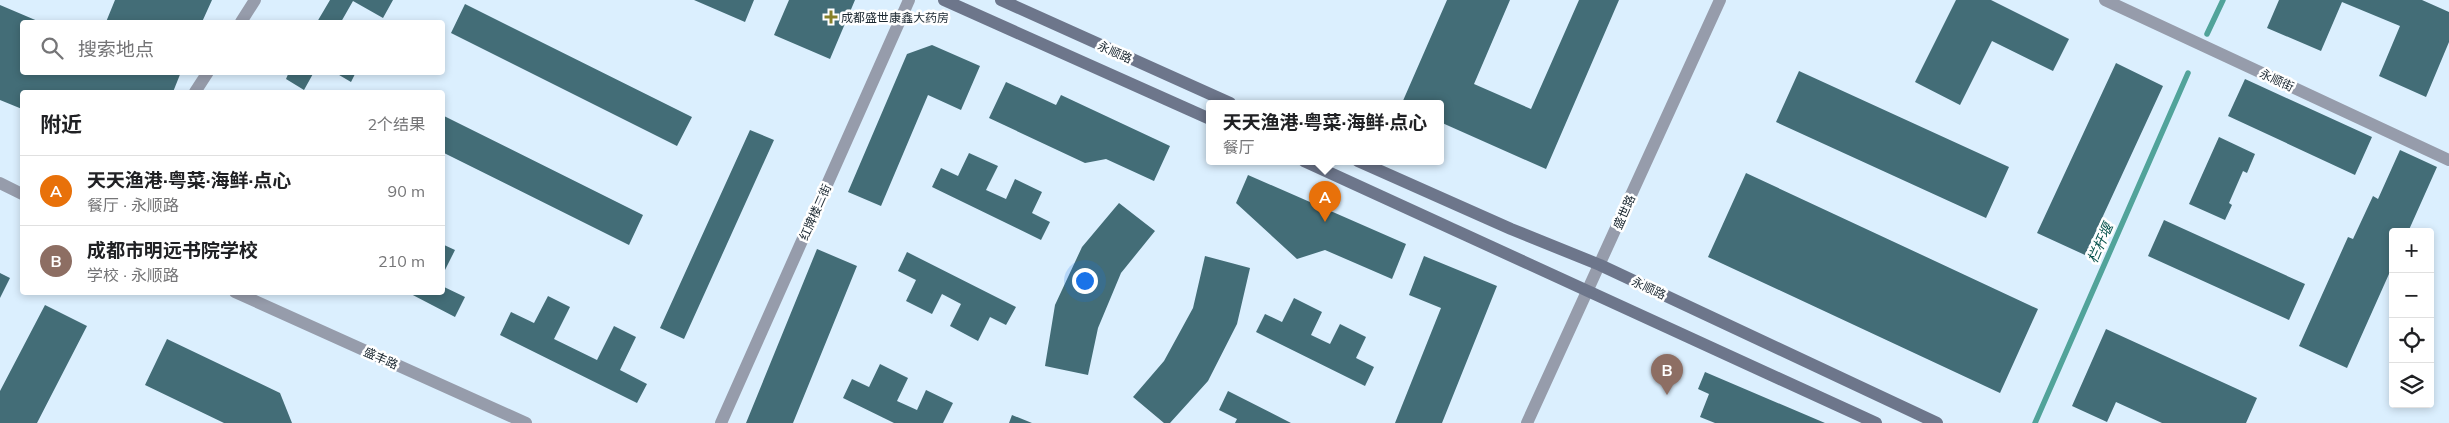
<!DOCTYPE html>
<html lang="zh">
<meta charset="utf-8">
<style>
body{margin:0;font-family:Mulish,"Noto Sans SC",sans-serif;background:#f2f2f2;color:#202124}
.controls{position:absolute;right:15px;bottom:15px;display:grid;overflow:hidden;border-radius:5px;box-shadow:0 2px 8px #0003}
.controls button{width:45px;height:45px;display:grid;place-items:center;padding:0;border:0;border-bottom:1px solid #e0e0e0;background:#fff;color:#202124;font:25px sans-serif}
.you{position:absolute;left:1084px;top:280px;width:18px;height:18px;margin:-12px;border:4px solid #fff;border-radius:50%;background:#1a73e8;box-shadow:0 0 0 8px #1a73e833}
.badge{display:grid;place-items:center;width:32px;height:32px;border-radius:50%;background:#7c3aed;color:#fff;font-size:16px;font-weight:700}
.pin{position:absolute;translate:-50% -41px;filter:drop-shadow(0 1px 2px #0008)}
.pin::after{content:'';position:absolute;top:26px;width:18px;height:15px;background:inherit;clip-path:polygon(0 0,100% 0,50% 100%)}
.popup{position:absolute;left:1206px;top:100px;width:238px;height:65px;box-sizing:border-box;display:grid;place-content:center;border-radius:5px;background:#fff;filter:drop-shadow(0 1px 4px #0005);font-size:16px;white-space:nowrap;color:#757577}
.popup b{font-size:19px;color:#202124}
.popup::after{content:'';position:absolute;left:50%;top:100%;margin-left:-10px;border:10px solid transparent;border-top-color:#fff}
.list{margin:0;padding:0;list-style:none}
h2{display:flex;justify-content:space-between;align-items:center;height:65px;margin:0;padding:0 20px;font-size:21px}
h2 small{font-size:16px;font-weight:400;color:#757577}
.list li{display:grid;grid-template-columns:32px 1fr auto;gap:15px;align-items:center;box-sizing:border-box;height:70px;padding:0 20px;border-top:1px solid #e0e0e0}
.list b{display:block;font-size:19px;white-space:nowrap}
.list p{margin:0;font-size:16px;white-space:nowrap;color:#757577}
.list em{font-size:16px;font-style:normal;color:#757577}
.icon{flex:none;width:28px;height:28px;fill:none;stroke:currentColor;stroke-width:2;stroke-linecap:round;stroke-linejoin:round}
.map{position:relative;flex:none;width:2449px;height:423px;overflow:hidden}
.search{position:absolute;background:#fff;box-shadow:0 2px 8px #0003;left:20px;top:20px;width:425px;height:55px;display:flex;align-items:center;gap:12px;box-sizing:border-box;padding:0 18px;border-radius:5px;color:#757577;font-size:19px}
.panel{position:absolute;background:#fff;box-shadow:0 2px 8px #0003;left:20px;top:90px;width:425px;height:205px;border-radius:5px}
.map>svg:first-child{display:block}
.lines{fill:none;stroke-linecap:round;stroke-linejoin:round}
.stream{stroke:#51a39a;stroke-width:5.5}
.building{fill:#436d77}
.minor{stroke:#969cab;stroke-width:12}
.tertiary{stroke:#969cab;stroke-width:12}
.secondary{stroke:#6d768b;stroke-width:12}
.poi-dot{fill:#878129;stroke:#fff;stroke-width:2}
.labels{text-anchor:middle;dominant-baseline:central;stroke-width:5;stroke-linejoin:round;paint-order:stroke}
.poi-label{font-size:12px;fill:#1a2730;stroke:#fff;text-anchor:start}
.street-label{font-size:12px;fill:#1a2730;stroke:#fff}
.water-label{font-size:14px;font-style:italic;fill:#08534d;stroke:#fff}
</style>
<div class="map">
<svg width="2449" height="423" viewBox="0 0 2449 423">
<rect width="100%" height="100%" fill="#dbeffe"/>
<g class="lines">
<path class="stream" d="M2207 34 2223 0
M2035 423 2188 73"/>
</g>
<path class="building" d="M115 0H212L202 22H106Z
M330 0H393L383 18 353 1 341 22H317Z
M694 0H754L745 22Z
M789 0H855L830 59 774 35Z
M1447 0H1510L1474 84 1531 109 1579 0H1619L1546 169 1440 122V103H1402Z
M1956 0H1991L2069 39 2053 71 1992 41 1960 105 1915 82Z
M2279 0H2422L2449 12V42L2426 97 2379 76 2400 26 2342 2 2321 51 2267 28Z
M465 4 692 117 677 146 451 33Z
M0 5 40 22H22V72H181L173 92H22V109L0 100Z
M932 45 980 66 961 110 928 95 881 206 848 192 907 54Z
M2116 63 2163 86 2085 255 2037 233Z
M1799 71 2009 167 1986 218 1776 122Z
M289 72H314L304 90 286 79Z
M334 72H356L351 82Z
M2245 79 2372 137 2355 175 2228 116Z
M1006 82 1056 105 1061 95 1170 146 1154 181 1106 159 1085 163 989 118Z
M442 115 643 215 629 245 442 152Z
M750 130 774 140 684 339 660 328Z
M2219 137 2255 154 2247 173 2243 171 2229 203 2232 205 2225 220 2189 204Z
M2400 150 2437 167 2408 232H2393V265L2347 368 2299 346 2348 237 2353 239 2373 196 2378 199Z
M969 153 998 166 986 190 1006 199 1015 179 1042 192 1032 213 1050 222 1041 240 932 187 941 168 958 176Z
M1746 173 2038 309 2000 393 1708 257Z
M1248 175 1406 244 1392 279 1325 250 1297 259 1236 203Z
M1119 203 1155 231 1121 273 1098 328 1088 375 1045 366 1055 305 1082 247Z
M2164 220 2305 284 2289 320 2148 256Z
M442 244 455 250 442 276Z
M817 249 857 266 793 423H746Z
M907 252 1016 307 1006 325 990 317 978 341 950 326 961 304 942 294 932 314 906 301 916 280 898 271Z
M1205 256 1250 268 1237 324 1208 381 1170 423H1164L1133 397 1164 361 1193 308Z
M1424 256 1497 286 1442 423H1395L1441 308 1409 295Z
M0 273 10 278 0 298Z
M442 286 465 297 455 317 407 292H442Z
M548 296 570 307 554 339 597 360 614 326 636 337 620 370 647 384 637 403 500 335 511 312 534 323Z
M1294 298 1322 312 1311 335 1330 344 1340 324 1366 337 1356 358 1374 367 1365 386 1256 332 1265 314 1282 322Z
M45 305 87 326 37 423H0V391Z
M2106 329 2257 398 2246 423H2162L2116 402 2107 422 2072 406Z
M167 339 280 393 292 423H224L145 385Z
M880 364 908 378 897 401 917 410 926 390 953 403 943 423H894L843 398 852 379 869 387Z
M1705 372 1825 423H1715L1700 417 1709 394 1698 389Z
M1228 391 1291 423H1235L1237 419 1219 410Z
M1012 415 1032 423H1009Z"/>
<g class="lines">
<path class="minor" d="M2105 0 2449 160
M241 22 255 0
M195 92 208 72
M721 423 909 0"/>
<path class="tertiary" d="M0 183 22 194
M235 292 526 423
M1527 423 1720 0"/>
<path class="secondary" d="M944 0 1210 119
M1001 0 1230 103
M1304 161 1876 423
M1358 161 1511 229 1600 265 1937 423"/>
</g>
<path class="poi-dot" d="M828.5 9.5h5v5h5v5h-5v5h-5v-5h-5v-5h5z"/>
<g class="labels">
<g class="poi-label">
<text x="841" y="17">成都盛世康鑫大药房</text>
</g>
<g class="street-label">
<text transform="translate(1115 52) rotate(24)">永顺路</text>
<text transform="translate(2277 80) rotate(25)">永顺街</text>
<text transform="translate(815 212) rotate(-66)">红牌楼二街</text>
<text transform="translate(1624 212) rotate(-66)">盛世路</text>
<text transform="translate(1649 288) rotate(25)">永顺路</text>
<text transform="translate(381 358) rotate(24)">盛丰路</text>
</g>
<g class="water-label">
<text transform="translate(2100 243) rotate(-66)">栏杆堰</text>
</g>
</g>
</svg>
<div class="controls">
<button>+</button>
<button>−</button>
<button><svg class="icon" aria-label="locate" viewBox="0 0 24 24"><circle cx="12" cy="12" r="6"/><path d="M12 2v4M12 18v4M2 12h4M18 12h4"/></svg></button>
<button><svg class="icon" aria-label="layers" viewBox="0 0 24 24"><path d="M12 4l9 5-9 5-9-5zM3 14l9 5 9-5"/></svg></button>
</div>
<div class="you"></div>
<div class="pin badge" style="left:1325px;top:222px;background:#e8710a">A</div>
<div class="popup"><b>天天渔港·粤菜·海鲜·点心</b>餐厅</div>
<div class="pin badge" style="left:1667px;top:395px;background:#8d6e63">B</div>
<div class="search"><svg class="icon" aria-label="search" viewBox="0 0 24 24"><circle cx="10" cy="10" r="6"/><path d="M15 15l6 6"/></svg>搜索地点</div>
<section class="panel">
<h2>附近<small>2个结果</small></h2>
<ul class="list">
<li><span class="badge" style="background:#e8710a">A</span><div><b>天天渔港·粤菜·海鲜·点心</b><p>餐厅 · 永顺路</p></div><em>90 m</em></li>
<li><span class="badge" style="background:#8d6e63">B</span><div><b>成都市明远书院学校</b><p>学校 · 永顺路</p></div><em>210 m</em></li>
</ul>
</section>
</div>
